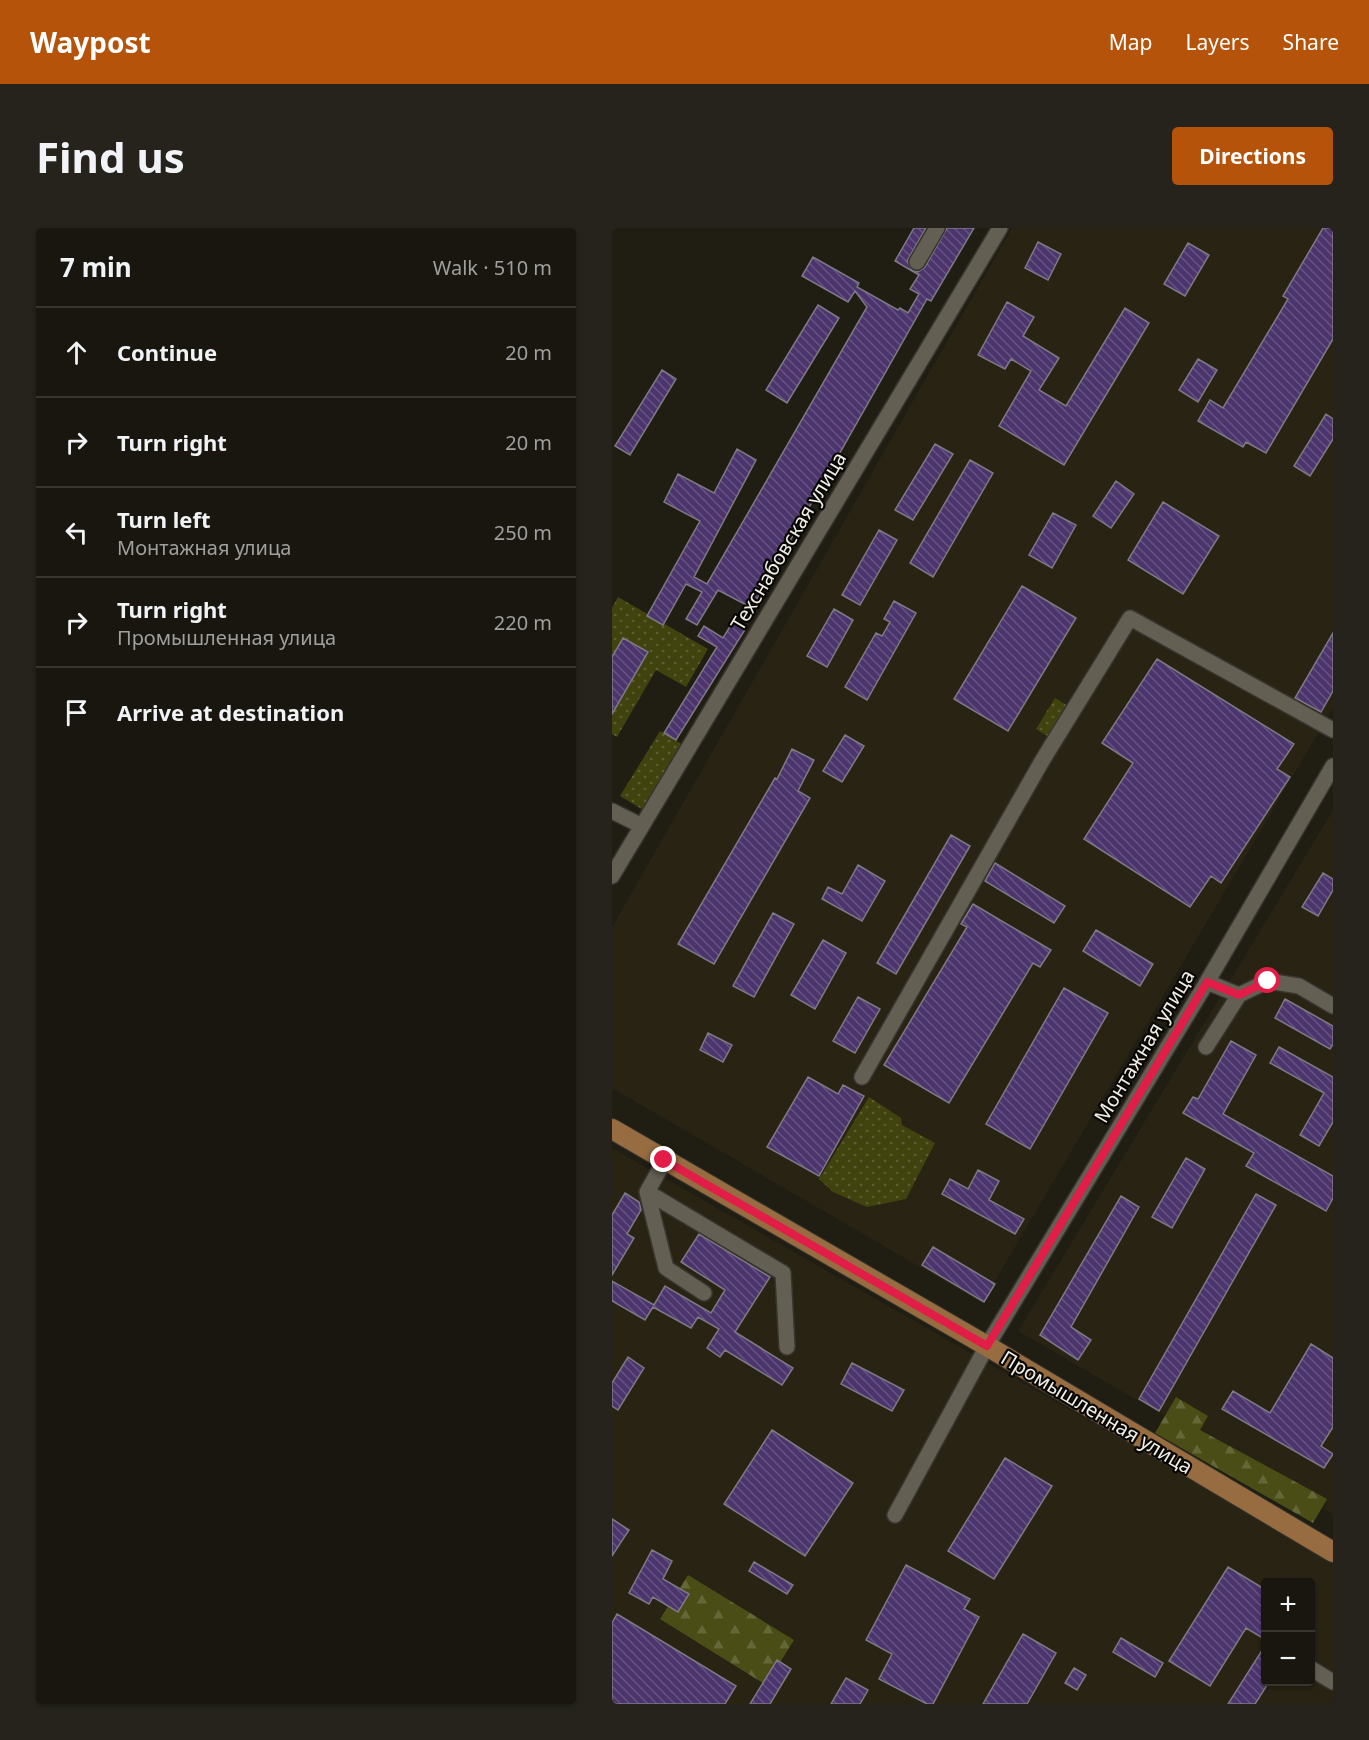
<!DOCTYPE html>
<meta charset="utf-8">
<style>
body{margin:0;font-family:"Noto Sans",sans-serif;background:#25231c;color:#f1f3f6}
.controls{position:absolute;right:18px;bottom:18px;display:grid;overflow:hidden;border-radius:6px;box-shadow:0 2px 4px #0004}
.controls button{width:54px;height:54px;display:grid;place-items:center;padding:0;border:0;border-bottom:2px solid #36352e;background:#18160e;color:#f1f3f6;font:30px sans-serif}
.stop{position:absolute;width:18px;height:18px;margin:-14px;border:4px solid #e11d48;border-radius:50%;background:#fff}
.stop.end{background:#e11d48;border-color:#fff;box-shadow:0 2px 6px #0008}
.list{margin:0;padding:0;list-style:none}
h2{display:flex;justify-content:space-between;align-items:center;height:78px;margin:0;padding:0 24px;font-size:26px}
h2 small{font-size:20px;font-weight:400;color:#9f9f9e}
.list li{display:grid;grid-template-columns:39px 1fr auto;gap:18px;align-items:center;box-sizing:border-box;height:90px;padding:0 24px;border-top:2px solid #36352e}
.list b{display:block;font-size:22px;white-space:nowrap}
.list p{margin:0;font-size:20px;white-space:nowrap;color:#9f9f9e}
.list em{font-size:20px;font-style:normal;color:#9f9f9e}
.icon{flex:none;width:33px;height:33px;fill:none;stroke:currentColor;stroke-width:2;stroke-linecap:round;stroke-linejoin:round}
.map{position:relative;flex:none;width:721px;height:1476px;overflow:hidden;border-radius:6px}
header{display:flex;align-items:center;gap:36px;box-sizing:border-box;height:84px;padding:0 30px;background:#b45309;color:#fff}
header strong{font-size:28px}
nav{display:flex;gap:33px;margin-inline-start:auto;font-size:21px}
.intro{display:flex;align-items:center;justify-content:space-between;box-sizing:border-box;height:144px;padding:0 36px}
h1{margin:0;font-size:42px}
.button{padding:15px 27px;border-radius:6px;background:#b45309;color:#fff;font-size:21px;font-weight:700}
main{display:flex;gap:36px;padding:0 36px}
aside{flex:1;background:#18160e;border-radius:6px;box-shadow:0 2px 4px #0004}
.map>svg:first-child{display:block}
.built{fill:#282313;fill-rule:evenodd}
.grass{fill:url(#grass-dots)}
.forest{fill:url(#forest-firs)}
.building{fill:url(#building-back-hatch);stroke:#7d7985;stroke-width:1.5}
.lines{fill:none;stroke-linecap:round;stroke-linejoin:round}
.minor-casing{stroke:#383530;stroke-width:18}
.major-casing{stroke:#383530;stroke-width:22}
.minor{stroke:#635f53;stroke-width:15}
.major{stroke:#976c40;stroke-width:20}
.route{stroke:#e11d48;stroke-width:8}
.labels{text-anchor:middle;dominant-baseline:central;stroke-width:4.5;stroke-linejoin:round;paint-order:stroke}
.street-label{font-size:20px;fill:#f0eee7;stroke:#080704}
</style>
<header>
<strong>Waypost</strong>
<nav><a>Map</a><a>Layers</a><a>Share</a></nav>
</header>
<div class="intro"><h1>Find us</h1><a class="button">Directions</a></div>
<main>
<aside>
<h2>7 min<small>Walk · 510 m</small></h2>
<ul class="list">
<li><svg class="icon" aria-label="ahead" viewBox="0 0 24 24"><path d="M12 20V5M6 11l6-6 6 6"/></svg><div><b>Continue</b></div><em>20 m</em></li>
<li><svg class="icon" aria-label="right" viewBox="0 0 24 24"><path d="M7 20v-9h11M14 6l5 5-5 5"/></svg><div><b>Turn right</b></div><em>20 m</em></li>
<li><svg class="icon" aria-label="left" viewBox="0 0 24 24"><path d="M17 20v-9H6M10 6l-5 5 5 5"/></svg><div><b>Turn left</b><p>Монтажная улица</p></div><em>250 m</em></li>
<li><svg class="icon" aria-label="right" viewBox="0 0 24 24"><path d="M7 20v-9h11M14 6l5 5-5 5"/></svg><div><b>Turn right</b><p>Промышленная улица</p></div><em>220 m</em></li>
<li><svg class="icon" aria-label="arrive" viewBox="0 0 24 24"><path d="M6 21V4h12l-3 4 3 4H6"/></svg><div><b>Arrive at destination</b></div></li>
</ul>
</aside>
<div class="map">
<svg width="721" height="1476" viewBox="0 0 721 1476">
<defs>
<pattern id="grass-dots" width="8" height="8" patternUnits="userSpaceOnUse" patternTransform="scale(1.5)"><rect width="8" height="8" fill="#40430e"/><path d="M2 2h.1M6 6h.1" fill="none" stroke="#5c5e31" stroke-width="1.8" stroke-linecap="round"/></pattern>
<pattern id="forest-firs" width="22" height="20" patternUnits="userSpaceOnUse" patternTransform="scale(1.5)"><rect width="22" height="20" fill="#4a4d16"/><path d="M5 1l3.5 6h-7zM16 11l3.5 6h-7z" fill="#646738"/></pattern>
<pattern id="building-back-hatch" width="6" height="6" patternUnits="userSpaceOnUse" patternTransform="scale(1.5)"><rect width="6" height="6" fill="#4c356d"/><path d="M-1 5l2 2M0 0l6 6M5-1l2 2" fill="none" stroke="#665382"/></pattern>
</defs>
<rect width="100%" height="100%" fill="#201d13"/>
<path class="built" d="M400 0H721V480L370 1075 0 860V699Z
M721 582V1286L406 1103Z
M0 920 721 1332V1476H0ZM654 1354H698V1454H654Z"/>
<path class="grass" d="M6 369 96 421 74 459 44 442 5 509 0 506V380Z
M443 470 456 478 437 509 424 501Z
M48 503 73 518 33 583 8 568Z
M257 869 289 890 290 897 323 915 294 971 255 979 221 964 207 951Z"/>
<path class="forest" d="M564 1169 596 1188 588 1202 715 1271 701 1295 543 1205Z
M76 1347 182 1412 154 1457 48 1391Z"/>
<path class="building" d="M302 0H314L295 33 300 42 306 44 313 39 335 0H362L319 73 315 71 140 380 106 362 85 397 74 391 90 364 74 356 51 397 35 388 88 293 52 274 66 246 102 265 125 221 144 232 82 349 95 356 255 79 243 63 236 74 190 48 201 29 247 55 245 59 286 82 288 80 296 85 307 66 298 61 307 47 283 33Z
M711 0H721V111L654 225 634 214 631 219 586 193 598 172 611 180 676 71 671 68Z
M426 14 449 26 436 52 413 40Z
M576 15 597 27 573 68 552 56Z
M395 74 422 89 411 108 447 130 427 162 454 178 513 80 537 95 452 237 387 198 419 143 399 131 393 141 366 127Z
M206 77 227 90 175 175 154 162Z
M586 131 605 142 586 174 567 162Z
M50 142 64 151 18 227 3 218Z
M714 186 721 191V211L698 248 682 238Z
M323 216 341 226 301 292 283 282Z
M358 232 381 245 321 349 298 335Z
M504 253 522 266 499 300 481 288Z
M551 274 607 308 571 366 516 332Z
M441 285 464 297 440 340 417 327Z
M267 302 285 312 248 377 230 367Z
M410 358 464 390 396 503 342 471Z
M282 373 304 385 255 472 233 459 264 405 270 408 278 394 272 391Z
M222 381 241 392 215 439 195 428Z
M122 392 134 400 64 512 52 505 105 419 86 408 92 398 111 410Z
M721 405V463L709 484 683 470Z
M11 410 36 424 0 486V429Z
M545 431 682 516 665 541 678 549 609 655 599 648 578 679 472 611 521 535 490 515Z
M233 507 252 518 230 554 211 543Z
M180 521 202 532 186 563 198 570 102 736 66 716 163 550 165 551Z
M339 607 358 618 284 746 265 735Z
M383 635 453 678 442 695 373 653Z
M246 637 273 653 250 693 210 671 216 659 230 666Z
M711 645 721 651V662L706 688 690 679Z
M361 676 439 722 428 739 421 735 337 875 272 837 355 699 349 696Z
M161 685 182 696 142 769 121 758Z
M484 702 541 736 528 758 471 723Z
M211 712 234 725 203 781 179 767Z
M452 760 496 785 418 921 374 896Z
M246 769 268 781 243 825 221 813Z
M673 771 721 798V816L718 821 663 790Z
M96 805 120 817 111 834 88 822Z
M619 813 644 827 611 886 721 948V970L714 983 634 938 642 925 571 885 581 869 586 871Z
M667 819 721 849V894L707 918 688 907 712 865 658 835Z
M196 849 226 866 231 857 252 868 207 948 155 919Z
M574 930 593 941 560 1000 540 989Z
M366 942 387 953 377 972 412 991 403 1006 330 966 338 951 356 961Z
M13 965 27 974 29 982 15 1006 22 1010 0 1047V987Z
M644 966 664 977 547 1183 527 1171Z
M509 968 527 979 459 1099 479 1112 466 1132 428 1107Z
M87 1006 158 1049 123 1104 181 1140 170 1157 113 1122 108 1129 95 1120 107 1101 86 1089 79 1100 41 1079 33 1092 0 1073V1053L42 1077 53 1058 99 1085 113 1062 69 1034Z
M321 1019 383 1056 372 1074 310 1037Z
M699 1116 721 1130V1199L709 1218 721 1226 712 1240 610 1181 621 1163 658 1185Z
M16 1129 32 1140 6 1182 0 1178V1155Z
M240 1135 292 1162 280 1183 229 1156Z
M160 1202 241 1255 193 1328 112 1276Z
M393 1230 440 1258 382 1351 336 1323Z
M0 1291 17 1302 0 1328Z
M40 1322 60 1333 51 1351 77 1366 66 1384 41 1369 37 1376 17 1365Z
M142 1334 181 1357 175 1366 137 1343Z
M294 1337 358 1371 352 1381 367 1389 321 1476H315L267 1451 280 1426 254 1412Z
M616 1339 654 1362V1412L634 1400 598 1458 557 1433Z
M5 1386 124 1458 113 1476H4L0 1474V1395Z
M411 1406 444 1425 415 1476H371Z
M509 1410 551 1435 543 1449 501 1424Z
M654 1416V1454H657L643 1476H616Z
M165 1432 179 1441 158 1476H138Z
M462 1440 474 1447 465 1462 453 1455Z
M234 1450 256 1462 248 1476H219Z"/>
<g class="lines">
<g class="minor-casing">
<path id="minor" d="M305 34 325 0
M0 583 30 598
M0 648 388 0
M595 754 627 767
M594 819 627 767 656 753 687 758 721 778
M250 849 430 533 518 390 721 502
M53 932 35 964 54 1040 92 1065
M35 964 171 1045 175 1119
M283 1287 375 1118 595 754 721 538
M698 1440 721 1454"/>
</g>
<g class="major-casing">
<path id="major" d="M0 901 375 1118 721 1324"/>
</g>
<use href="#minor" class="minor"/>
<use href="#major" class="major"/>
</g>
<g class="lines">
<path class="route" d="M52 932 375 1118 595 754 627 767 656 753"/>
</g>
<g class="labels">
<g class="street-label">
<text transform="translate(176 313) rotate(-59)">Техснабовская улица</text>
<text transform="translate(532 818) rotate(-59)">Монтажная улица</text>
<text transform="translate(485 1184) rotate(31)">Промышленная улица</text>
</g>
</g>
</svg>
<div class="controls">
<button>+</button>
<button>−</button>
</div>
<div class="stop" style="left:656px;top:753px"></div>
<div class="stop end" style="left:52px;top:932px"></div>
</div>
</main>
